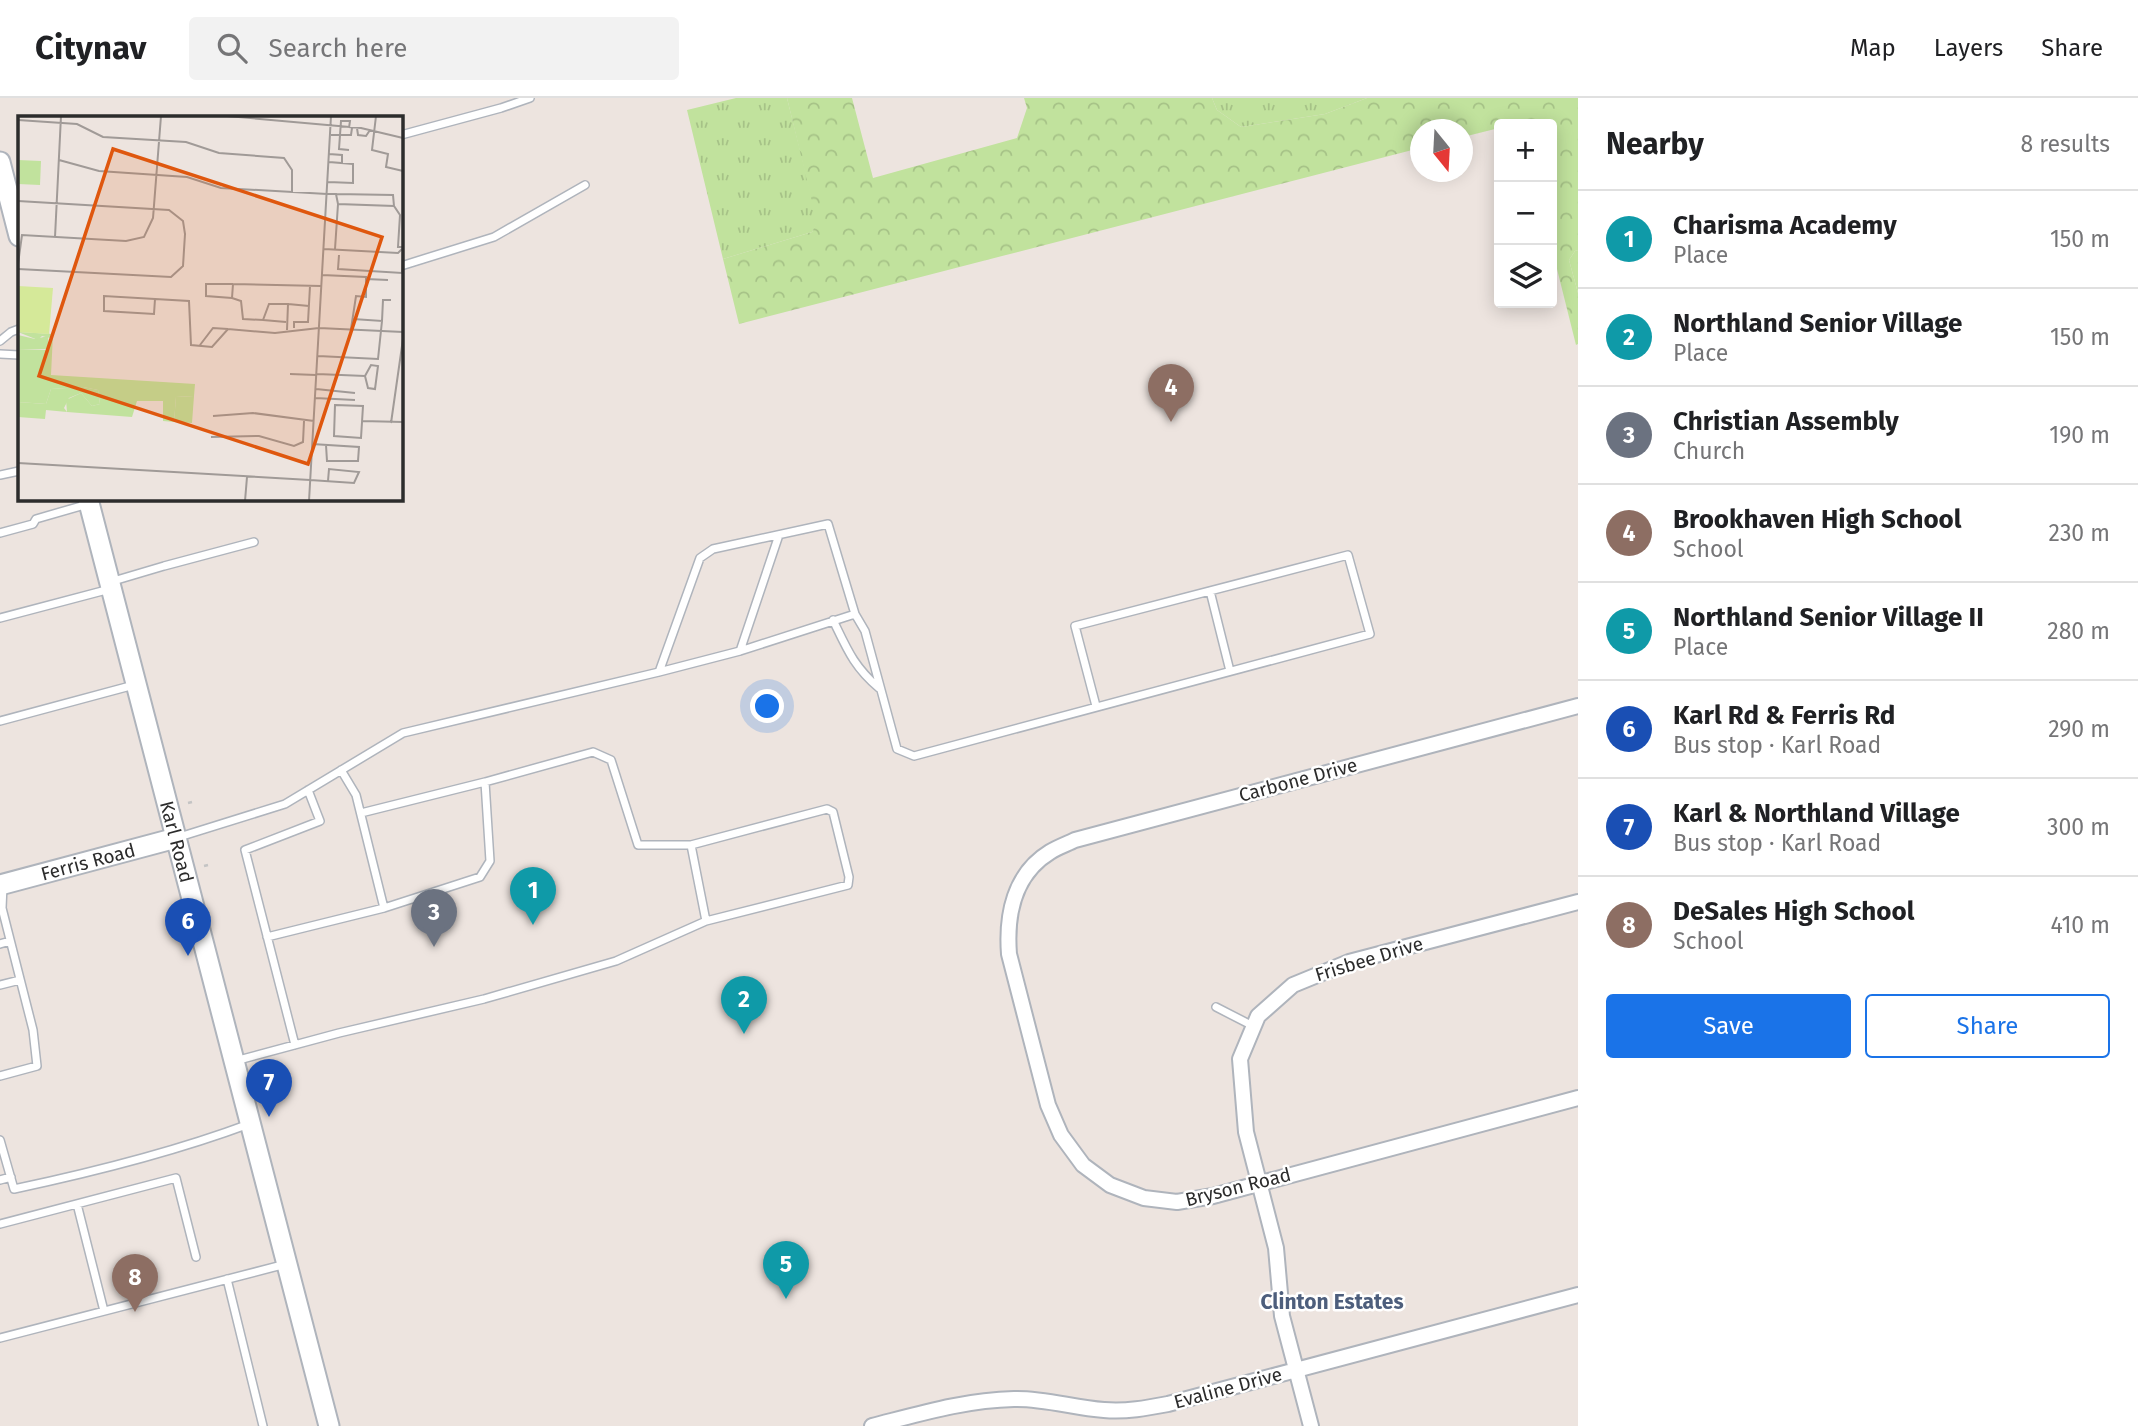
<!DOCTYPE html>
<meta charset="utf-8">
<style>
body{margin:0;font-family:"Fira Sans",sans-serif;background:#f2f2f2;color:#202124}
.controls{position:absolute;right:21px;top:21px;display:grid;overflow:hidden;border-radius:7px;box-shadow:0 4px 18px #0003}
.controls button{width:63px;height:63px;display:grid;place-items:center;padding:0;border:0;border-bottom:2px solid #e0e0e0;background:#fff;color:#202124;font:35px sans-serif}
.compass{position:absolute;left:1410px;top:21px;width:63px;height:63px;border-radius:50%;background:#fff;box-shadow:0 4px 18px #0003;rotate:162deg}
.you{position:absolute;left:768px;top:609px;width:24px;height:24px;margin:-18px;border:5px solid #fff;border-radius:50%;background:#1a73e8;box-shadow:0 0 0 10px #1a73e833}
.badge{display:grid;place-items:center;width:46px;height:46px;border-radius:50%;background:#1a73e8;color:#fff;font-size:23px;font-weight:700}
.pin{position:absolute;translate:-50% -58px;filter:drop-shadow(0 2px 4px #0008)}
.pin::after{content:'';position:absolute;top:37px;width:24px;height:21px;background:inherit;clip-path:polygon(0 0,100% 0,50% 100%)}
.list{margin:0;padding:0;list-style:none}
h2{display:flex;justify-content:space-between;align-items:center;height:91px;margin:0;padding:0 28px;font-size:30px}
h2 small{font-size:23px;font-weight:400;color:#757577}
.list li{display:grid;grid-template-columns:46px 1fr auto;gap:21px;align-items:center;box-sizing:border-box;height:98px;padding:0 28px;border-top:2px solid #e0e0e0}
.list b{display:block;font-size:26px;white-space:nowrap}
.list p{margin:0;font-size:23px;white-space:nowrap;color:#757577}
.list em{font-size:23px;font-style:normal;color:#757577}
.actions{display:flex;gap:14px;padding:21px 28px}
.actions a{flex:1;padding:16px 0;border:2px solid #1a73e8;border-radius:7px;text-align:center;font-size:24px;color:#1a73e8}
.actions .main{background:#1a73e8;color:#fff}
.icon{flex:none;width:38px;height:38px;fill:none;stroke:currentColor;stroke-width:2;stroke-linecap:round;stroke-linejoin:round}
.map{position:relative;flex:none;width:1578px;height:1328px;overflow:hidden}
header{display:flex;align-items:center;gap:42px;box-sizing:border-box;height:98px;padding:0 35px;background:#fff;border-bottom:2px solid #e0e0e0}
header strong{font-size:33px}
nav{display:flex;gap:38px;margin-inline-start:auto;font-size:24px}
.search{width:490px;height:63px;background:#f2f2f2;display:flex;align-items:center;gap:18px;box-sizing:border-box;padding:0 24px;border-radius:7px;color:#757577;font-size:26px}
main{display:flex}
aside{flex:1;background:#fff}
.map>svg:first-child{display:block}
.grass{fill:url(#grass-tufts)}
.forest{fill:url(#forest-crowns)}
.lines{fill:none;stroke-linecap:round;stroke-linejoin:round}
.lane-casing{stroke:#afb4bc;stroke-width:10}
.street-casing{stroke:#afb4bc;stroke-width:18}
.secondary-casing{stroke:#afb4bc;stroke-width:23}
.path{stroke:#c4c4c4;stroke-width:2.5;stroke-dasharray:5 3.5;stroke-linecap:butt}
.lane{stroke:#fff;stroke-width:7}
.street{stroke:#fff;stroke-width:14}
.secondary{stroke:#fff;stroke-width:19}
.labels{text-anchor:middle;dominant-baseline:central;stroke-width:5;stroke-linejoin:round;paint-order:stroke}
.street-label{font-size:19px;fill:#2c2c2c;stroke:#fff}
.neighbourhood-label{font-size:21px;font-weight:bold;fill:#4d5e7c;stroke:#fff}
.inset-road{fill:none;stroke:#a09a97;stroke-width:2}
.view{fill:#df570e;fill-opacity:0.15;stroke:#df570e;stroke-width:3.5}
.inset-edge{fill:none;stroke:#2c2c2c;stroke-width:3.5}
</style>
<header>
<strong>Citynav</strong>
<div class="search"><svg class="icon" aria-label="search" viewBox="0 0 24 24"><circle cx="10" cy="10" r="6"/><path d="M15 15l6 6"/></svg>Search here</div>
<nav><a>Map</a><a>Layers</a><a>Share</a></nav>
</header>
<main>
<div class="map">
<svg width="1578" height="1328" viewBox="0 0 1578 1328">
<defs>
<pattern id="grass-tufts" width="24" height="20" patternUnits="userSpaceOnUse" patternTransform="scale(1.75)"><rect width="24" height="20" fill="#c1e29d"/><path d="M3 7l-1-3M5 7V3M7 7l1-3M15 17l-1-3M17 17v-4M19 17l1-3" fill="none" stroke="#a6c287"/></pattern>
<pattern id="forest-crowns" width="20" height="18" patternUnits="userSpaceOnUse" patternTransform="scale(1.75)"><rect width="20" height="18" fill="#c1e29d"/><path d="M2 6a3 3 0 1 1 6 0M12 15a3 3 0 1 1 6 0" fill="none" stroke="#a6c287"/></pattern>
</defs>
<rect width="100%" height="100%" fill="#ede4df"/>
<path class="grass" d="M736 0H787L818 124 812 134 723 161 687 12Z
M1212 0H1367L1325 16 1241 29 1217 12Z
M1578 152V195L1569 162 1575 153Z"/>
<path class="forest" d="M787 0H852L873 80 1017 40 1027 10 1024 0H1212L1217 12 1241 29 1325 16 1367 0H1578V152L1575 153 1569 162 1578 195V246L1576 247 1552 151V26H1499V30L1463 39 1462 32H1420V50L739 226 723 161 812 134 817 124Z"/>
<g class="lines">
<g class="lane-casing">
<path id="lane" d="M401 37 501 10 530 0
M401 168 494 139 585 87
M0 243 11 234 19 231
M0 256 19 257
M0 377 19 373
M0 435 33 426 36 421 88 406
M110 484 164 468 254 444
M1210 493 1230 573
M0 520 110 491
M833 522C847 551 854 569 879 590
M740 553 855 516
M659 574 740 553 779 437
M0 623 134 587
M361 715 485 684
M176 740 285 706 403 635 659 574 700 460 713 451 828 426 855 516 865 533 897 651 914 658 1370 536 1348 457 1075 528 1096 608
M691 747 827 711 833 714 849 779 848 787 706 823
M267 839 384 810
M0 846 10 843
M0 887 20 882
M1216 909 1253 928
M295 947 245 752 320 723 308 692
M235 963 339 935 484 901 616 863 706 823 691 747H638L611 662 593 654 485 684 490 763 480 779 384 810 356 697 341 672
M0 978 37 968 33 932 2 810 3 787
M0 1042 14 1091C94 1074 174 1054 249 1026
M0 1082 11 1079
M77 1106 104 1213
M0 1126 176 1080 196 1159
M227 1181 263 1328
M0 1240 286 1166"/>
</g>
<g class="street-casing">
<path id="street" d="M1578 608 1075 742C1067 746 1058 749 1050 754 1014 776 1006 817 1009 856L1048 1007 1061 1037 1083 1067 1110 1087 1144 1100 1177 1104 1213 1098 1578 1000
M872 1328C919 1316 965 1302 1014 1301 1044 1300 1074 1310 1104 1312 1126 1314 1147 1310 1168 1306L1578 1197
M1311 1328 1282 1218 1276 1150 1246 1034 1240 961 1258 918 1293 887 1349 864 1578 804"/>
</g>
<g class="secondary-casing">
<g id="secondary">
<path d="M0 64 19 138"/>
<path id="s1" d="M88 401 329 1328"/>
<path id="s2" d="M0 787 176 740"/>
</g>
</g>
<path class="path" d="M188 705 192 704
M204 768 208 767"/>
<use href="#lane" class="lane"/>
<use href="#street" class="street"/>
<use href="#secondary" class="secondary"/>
</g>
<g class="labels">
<g class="street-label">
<text transform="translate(1298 682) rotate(-15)">Carbone Drive</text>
<text stroke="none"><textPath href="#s1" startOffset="354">Karl Road</textPath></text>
<text stroke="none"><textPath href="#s2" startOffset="91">Ferris Road</textPath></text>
<text transform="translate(1369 861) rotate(-17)">Frisbee Drive</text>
<text transform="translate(1238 1089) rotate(-14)">Bryson Road</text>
<text transform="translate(1228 1290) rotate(-15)">Evaline Drive</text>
</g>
<g class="neighbourhood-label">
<text x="1332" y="1204">Clinton Estates</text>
</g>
</g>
<g transform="translate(18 18)">
<rect width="385" height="385" fill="#ede4df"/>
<path d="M0 219 17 223 30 220 31 233H0ZM65 271 80 274 82 288 74 290 63 277 51 282 46 292 49 296 28 294 27 303 0 301V286L28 288 33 273ZM176 280 174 307 156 306 158 281Z" fill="#c1e29d"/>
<path d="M0 216 35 218 33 259 177 268 176 280 158 281 156 306 145 305V285H119L114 301 49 296 48 284 63 277 74 290 82 288 80 274 65 271 33 273 28 288 0 286V233L30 234 32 222 24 220 20 224Z" fill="#c1e29d"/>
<path d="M0 44 23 45 22 69 0 68Z" fill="#c1e29d"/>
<path d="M0 170 35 172 31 218 0 216Z" fill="#d5e999"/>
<path class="inset-road" d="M209 0 343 12 385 22M358 0 354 34 370 38 368 51 385 55M0 4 59 8 85 21 168 26 201 37 266 42 274 54V76M339 12 340 19 348 20 352 14M313 19H333L334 12M331 34 321 33 323 5H332L331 12M311 38 324 39V47M41 44 81 55 169 61 203 72 309 78M310 66 335 67V48L311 46M309 78H318L320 88 376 90 382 99 380 131H385M318 78 375 79 376 90M0 85 151 94 165 105 167 118 165 150 153 161 0 153M37 121 43 0M306 133 380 137 384 133M317 133 320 88M321 139 320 153 384 157 385 133M0 148 4 119 108 125 126 121 135 102 143 0M304 159 348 161V181L338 180 333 213M348 163 370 164M214 182 188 180V168H215M137 183 136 198 86 195V180L171 185 173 229 194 231 210 213 257 217 301 212M270 188 291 190M335 203 364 205 365 184H373M245 204 268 206M276 212V206H290L292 170M301 212 385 216M269 214 270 188H251L245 204 225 203 223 185 214 182 215 168 303 170M182 229 195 212 210 213M300 240 360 243 364 205M272 258 298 259M299 258 347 260 353 249 360 250 357 273 350 272 347 260M298 273 337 277M297 282 337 284M317 289 345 290 343 322 316 320ZM195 300 235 297 296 305M344 305 385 306M373 307 385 223M193 321 241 320 276 330 285 326 286 305M294 328 341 331 340 345H309L308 329M0 347 292 364M292 364 336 367 341 356 311 353 310 365M227 385 229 361M291 385 313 0"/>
<path class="view" d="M95 33 364 121 290 348 21 260Z"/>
<rect width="385" height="385" class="inset-edge"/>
</g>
</svg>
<div class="controls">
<button>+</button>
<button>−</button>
<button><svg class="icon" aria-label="layers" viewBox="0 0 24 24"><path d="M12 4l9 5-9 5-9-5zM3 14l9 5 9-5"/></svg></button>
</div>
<svg class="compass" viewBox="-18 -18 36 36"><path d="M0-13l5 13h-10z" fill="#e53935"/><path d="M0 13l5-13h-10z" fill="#757577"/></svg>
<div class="you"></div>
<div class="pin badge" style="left:533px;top:827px;background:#0f9aa8">1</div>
<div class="pin badge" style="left:744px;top:936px;background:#0f9aa8">2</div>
<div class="pin badge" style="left:434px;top:849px;background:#6b7280">3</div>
<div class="pin badge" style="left:1171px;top:324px;background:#8d6e63">4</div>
<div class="pin badge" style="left:786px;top:1201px;background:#0f9aa8">5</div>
<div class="pin badge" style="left:188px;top:858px;background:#1a4fb4">6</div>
<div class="pin badge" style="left:269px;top:1019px;background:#1a4fb4">7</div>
<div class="pin badge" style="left:135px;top:1214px;background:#8d6e63">8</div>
</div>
<aside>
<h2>Nearby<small>8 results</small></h2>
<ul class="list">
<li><span class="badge" style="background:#0f9aa8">1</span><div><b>Charisma Academy</b><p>Place</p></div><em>150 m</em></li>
<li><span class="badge" style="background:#0f9aa8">2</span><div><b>Northland Senior Village</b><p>Place</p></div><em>150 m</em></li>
<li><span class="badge" style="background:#6b7280">3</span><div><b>Christian Assembly</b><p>Church</p></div><em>190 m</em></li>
<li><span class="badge" style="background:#8d6e63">4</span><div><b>Brookhaven High School</b><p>School</p></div><em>230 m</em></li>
<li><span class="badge" style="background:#0f9aa8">5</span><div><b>Northland Senior Village II</b><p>Place</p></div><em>280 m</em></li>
<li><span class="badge" style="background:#1a4fb4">6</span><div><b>Karl Rd &amp; Ferris Rd</b><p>Bus stop · Karl Road</p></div><em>290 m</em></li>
<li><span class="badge" style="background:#1a4fb4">7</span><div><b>Karl &amp; Northland Village</b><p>Bus stop · Karl Road</p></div><em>300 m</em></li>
<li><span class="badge" style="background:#8d6e63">8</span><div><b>DeSales High School</b><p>School</p></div><em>410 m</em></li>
</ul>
<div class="actions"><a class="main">Save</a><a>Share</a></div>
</aside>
</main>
